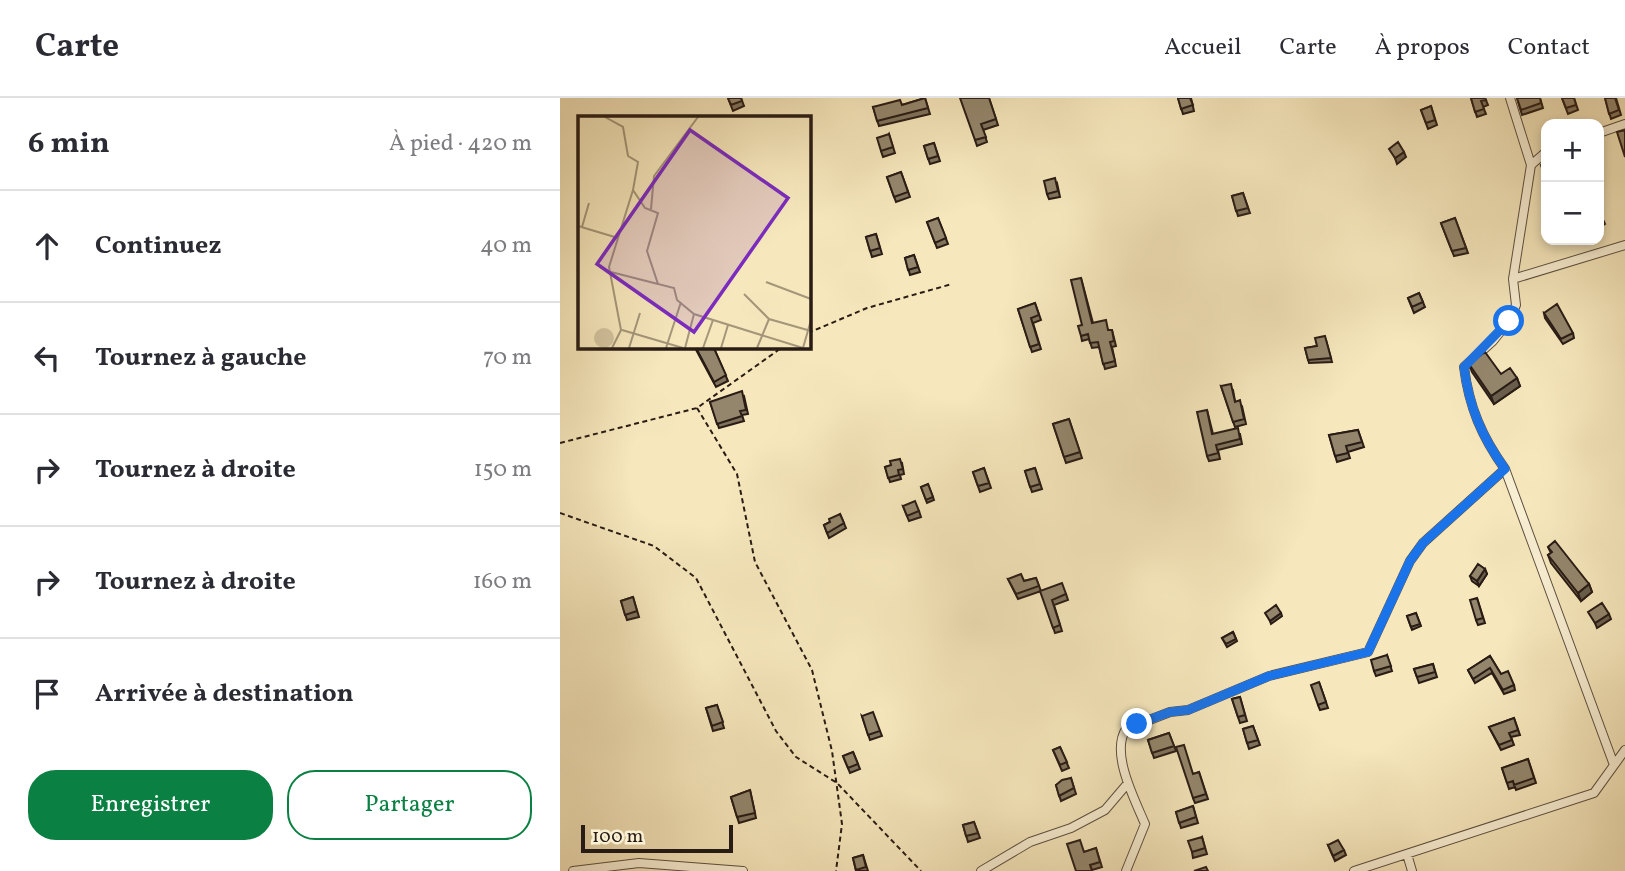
<!DOCTYPE html>
<html lang="fr">
<meta charset="utf-8">
<style>
body{margin:0;font-family:Vollkorn,serif;background:#f2f2f3;color:#2b2b33}
.controls{position:absolute;right:21px;top:21px;display:grid;overflow:hidden;border-radius:14px;box-shadow:0 4px 10px #0003}
.controls button{width:63px;height:63px;display:grid;place-items:center;padding:0;border:0;border-bottom:2px solid #e1e1e2;background:#fff;color:#2b2b33;font:35px sans-serif}
.scale{position:absolute;left:21px;bottom:18px;width:152px;box-sizing:border-box;padding-left:7px;border:4px solid #291c15;border-top:0;font-size:19px;line-height:24px;white-space:nowrap;color:#291c15;-webkit-text-stroke:5px #f9efd3;paint-order:stroke}
.stop{position:absolute;width:21px;height:21px;margin:-16px;border:5px solid #1a73e8;border-radius:50%;background:#fff}
.stop.end{background:#1a73e8;border-color:#fff;box-shadow:0 2px 7px #0008}
.list{margin:0;padding:0;list-style:none}
h2{display:flex;justify-content:space-between;align-items:center;height:91px;margin:0;padding:0 28px;font-size:30px}
h2 small{font-size:23px;font-weight:400;color:#7c7c81}
.list li{display:grid;grid-template-columns:46px 1fr auto;gap:21px;align-items:center;box-sizing:border-box;height:112px;padding:0 28px;border-top:2px solid #e1e1e2}
.list b{display:block;font-size:26px;white-space:nowrap}
.list em{font-size:23px;font-style:normal;color:#7c7c81}
.actions{display:flex;gap:14px;padding:21px 28px}
.actions a{flex:1;padding:16px 0;border:2px solid #0b8043;border-radius:28px;text-align:center;font-size:24px;color:#0b8043}
.actions .main{background:#0b8043;color:#fff}
.icon{flex:none;width:38px;height:38px;fill:none;stroke:currentColor;stroke-width:2;stroke-linecap:round;stroke-linejoin:round}
.map{position:relative;flex:none;width:1065px;height:773px;overflow:hidden}
header{display:flex;align-items:center;gap:42px;box-sizing:border-box;height:98px;padding:0 35px;background:#fff;border-bottom:2px solid #e1e1e2}
header strong{font-size:33px}
nav{display:flex;gap:38px;margin-inline-start:auto;font-size:24px}
main{display:flex}
aside{flex:1;background:#fff}
.map>svg:first-child{display:block}
.lines{fill:none;stroke-linecap:round;stroke-linejoin:round}
.minor-casing{stroke:#5c4f3f;stroke-width:10}
.path{stroke:#291c15;stroke-width:2;stroke-dasharray:5 3.5;stroke-linecap:butt}
.minor{stroke:#f9efd3;stroke-width:8}
.wall{fill:#7f735d;stroke:#291c15;stroke-width:2}
.shaded-wall{fill:#685e4c;stroke:#291c15;stroke-width:2}
.building{fill:#94866c;stroke:#291c15;stroke-width:2}
.route{stroke:#1a73e8;stroke-width:9}
.inset-road{fill:none;stroke:#a49679;stroke-width:2}
.view{fill:#7b2cbf;fill-opacity:0.15;stroke:#7b2cbf;stroke-width:3.5}
.inset-edge{fill:none;stroke:#291c15;stroke-width:3.5}
</style>
<header>
<strong>Carte</strong>
<nav><a>Accueil</a><a>Carte</a><a>À propos</a><a>Contact</a></nav>
</header>
<main>
<aside>
<h2>6 min<small>À pied · 420 m</small></h2>
<ul class="list">
<li><svg class="icon" aria-label="ahead" viewBox="0 0 24 24"><path d="M12 20V5M6 11l6-6 6 6"/></svg><div><b>Continuez</b></div><em>40 m</em></li>
<li><svg class="icon" aria-label="left" viewBox="0 0 24 24"><path d="M17 20v-9H6M10 6l-5 5 5 5"/></svg><div><b>Tournez à gauche</b></div><em>70 m</em></li>
<li><svg class="icon" aria-label="right" viewBox="0 0 24 24"><path d="M7 20v-9h11M14 6l5 5-5 5"/></svg><div><b>Tournez à droite</b></div><em>150 m</em></li>
<li><svg class="icon" aria-label="right" viewBox="0 0 24 24"><path d="M7 20v-9h11M14 6l5 5-5 5"/></svg><div><b>Tournez à droite</b></div><em>160 m</em></li>
<li><svg class="icon" aria-label="arrive" viewBox="0 0 24 24"><path d="M6 21V4h12l-3 4 3 4H6"/></svg><div><b>Arrivée à destination</b></div></li>
</ul>
<div class="actions"><a class="main">Enregistrer</a><a>Partager</a></div>
</aside>
<div class="map">
<svg width="1065" height="773" viewBox="0 0 1065 773">
<rect width="100%" height="100%" fill="#f6e7bc"/>
<filter id="stains"><feTurbulence type="fractalNoise" baseFrequency=".00286" numOctaves="4"/><feColorMatrix values="0 0 0 0 .2 0 0 0 0 .09 0 0 0 0 .02 0 0 0 .5 -.17"/></filter>
<radialGradient id="worn" r=".72"><stop offset=".6" stop-color="#630" stop-opacity="0"/><stop offset="1" stop-color="#630" stop-opacity=".3"/></radialGradient>
<g class="lines">
<g class="minor-casing">
<path id="minor" d="M1039 35 1065 26
M971 67 986 54
M953 181 1065 147
M945 371 1054 667
M847 756 852 773
M13 773 79 765 183 773
M421 773 470 744 511 730 545 712 568 685
M566 773 585 726C575 702 550 655 566 631L610 614 628 612 709 578 808 554 850 463 863 445 945 371C922 339 909 309 904 269L933 243 949 223 956 207 953 181 971 67 950 0
M794 773 1034 695 1065 652"/>
</g>
<path class="path" d="M248 235 307 210 392 186
M137 310 177 376 195 464 252 572 272 653 282 726 276 773
M0 345 137 310 224 248
M0 415 94 448 136 480 216 633 236 659 277 685 361 773"/>
<use href="#minor" class="minor"/>
</g>
<path class="wall" d="M168 0H181L184 8 173 13Z
M365 0 370 16 319 28 313 9 342 7Z
M429 0 438 27 423 32 427 44 417 48 415 42Z
M618 0H631L634 13 623 16Z
M911 0H925L928 7 923 9 926 16 917 19Z
M957 0H980L983 10 962 17Z
M1002 0H1014L1018 12 1008 16Z
M1045 0H1056L1061 17 1051 21Z
M871 8 877 27 868 31 861 12Z
M329 36 335 55 323 59 321 53Z
M374 45 380 63 370 66 364 48Z
M341 74 350 99 336 104 327 79Z
M497 85 500 99 489 101 487 96Z
M683 95 690 115 678 118 672 98Z
M1039 115 1045 126 1039 130Z
M378 120 388 146 377 150 367 124Z
M895 120 908 155 894 158 881 125Z
M316 136 322 156 312 159 306 139Z
M354 157 360 174 350 177 345 160Z
M521 180 533 225 549 232H552L556 248 552 249 556 268 545 271 539 249 532 250 529 241 522 243 521 238 522 227Z
M859 195 865 209 854 215 848 200Z
M475 205 481 222 473 225 481 251 472 254 458 211Z
M984 215 1013 235 1014 240 1003 246 985 220Z
M766 242 772 264 749 265 745 250 757 248Z
M134 248H153L168 283 156 289Z
M909 266 941 276 957 280 960 288 934 306 912 274Z
M661 288 673 292 675 303 682 308 686 326 675 329Z
M184 298 188 316 182 317 184 323 159 330 150 304Z
M647 312 653 336H680L682 346 658 352 660 361 649 363 647 358Z
M509 321 522 360 506 365 493 326Z
M798 332 804 349 788 354 790 360 777 364 769 337Z
M342 365 344 376 340 377 341 381 330 384 325 369Z
M424 370 431 390 420 394 413 374Z
M475 370 482 391 472 394 465 373Z
M368 386 374 402 367 405 361 389Z
M343 408 359 413 361 419 349 423Z
M280 416 286 430 269 440 264 427 270 424Z
M988 449 1029 486 1032 494 1021 503 991 465 988 457 991 455Z
M925 471 927 476 919 488 912 483 910 478Z
M476 480 481 493 506 496 508 502 494 507 502 533 495 535 481 493 458 501 448 481 464 483Z
M73 499 79 519 67 522 61 503Z
M917 500 925 525 918 527 916 522Z
M856 515 861 528 852 532 847 518Z
M673 534 677 543 667 549 662 540Z
M827 557 832 573 816 578 814 573Z
M930 558 941 576 954 587 955 592 944 596 932 575 915 585 908 572Z
M873 566 877 579 859 585 854 571Z
M759 584 768 610 760 612 758 607Z
M680 599 687 623 680 625 672 601Z
M157 607 164 630 153 633 146 610Z
M302 618 320 633 322 638 310 642Z
M954 620 960 637 951 639 954 647 941 652 929 629Z
M693 628 700 647 689 651 683 631Z
M609 635 616 653 594 660 588 642Z
M500 649 509 670 502 673 493 652Z
M293 654 300 671 290 675 283 658Z
M968 661 976 685 956 692 955 689 949 691 942 670Z
M639 674 648 701 635 705 633 700 634 676Z
M511 680 516 696 501 703 496 687Z
M190 692 196 720 179 725 171 699Z
M633 708 638 725 621 730 616 714Z
M414 724 420 740 408 744 403 727Z
M642 739 647 756 633 760 632 754Z
M768 747 784 752 786 757 775 763Z
M536 750 542 769 532 772 524 754Z
M303 757 308 773H296L293 760Z"/>
<path class="shaded-wall" d="M844 54 846 59 837 66 835 60Z
M957 280 960 288 934 306 931 298Z
M925 471 927 476 919 488 917 483Z
M1029 486 1032 494 1021 503 1018 495Z
M721 515 722 518 711 526 710 523Z
M1049 516 1051 521 1037 530 1035 525Z"/>
<path class="building" d="M168 0H181L182 3 171 7Z
M365 0 368 10 317 23 313 9 340 2 342 7Z
M400 0H429L436 21 421 26 426 39 415 42Z
M618 0H630L633 7 621 11Z
M911 0H925L926 2 921 3 924 11 915 14Z
M957 0H980L981 5 961 12Z
M1002 0H1014L1016 7 1006 10Z
M1045 0H1055L1059 12 1049 16Z
M871 8 875 22 866 25 861 12Z
M1065 32V59L1057 34Z
M329 36 333 49 321 53 317 40Z
M838 44 844 54 835 60 829 51Z
M374 45 378 58 368 61 364 48Z
M986 65V81L981 67Z
M341 74 348 94 334 99 327 79Z
M495 80 498 93 487 96 484 83Z
M683 95 688 110 676 113 672 98Z
M1039 115 1044 124 1039 127Z
M378 120 386 140 375 145 367 124Z
M895 120 906 150 892 153 881 125Z
M316 136 320 150 310 153 306 139Z
M354 157 358 169 348 172 345 160Z
M521 180 532 225 546 222 548 232H552L554 243 550 244 555 263 543 266 538 244 530 245 528 236 521 238 518 228 522 227 511 182Z
M859 195 863 204 852 209 848 200Z
M475 205 479 217 471 220 479 246 470 249 458 211Z
M997 206 1013 235 1001 241 984 215Z
M765 238 771 260 748 262 745 250 757 248 755 240Z
M135 248H153L166 277 154 284Z
M925 254 941 276 950 270 957 280 931 298 909 266Z
M671 286 675 304 680 302 684 321 673 324 661 288Z
M182 293 186 312 180 313 182 318 157 326 150 304Z
M647 312 652 336 678 330 680 341 656 347 658 355 647 358 637 314Z
M509 321 520 354 504 359 493 326Z
M798 332 802 344 786 348 788 355 775 358 769 337Z
M340 361 343 371 338 372 339 377 328 380 325 369 331 367 330 363Z
M424 370 429 385 418 388 413 374Z
M475 370 480 386 470 389 465 373Z
M368 386 373 399 366 402 361 389Z
M355 403 359 413 347 418 343 408Z
M280 416 284 425 267 435 264 427 270 424 269 421Z
M995 443 1029 486 1018 495 988 457 992 454 988 449Z
M918 466 925 471 917 483 910 478Z
M461 476 464 483 476 480 479 488 456 496 448 481Z
M502 485 506 496 492 502 500 527 493 530 480 493Z
M73 499 77 513 65 517 61 503Z
M917 500 923 520 916 522 910 502Z
M1042 505 1049 516 1035 525 1028 514Z
M716 507 721 515 710 523 705 515Z
M856 515 860 526 851 529 847 518Z
M673 534 676 541 666 546 662 540Z
M827 557 831 568 814 573 811 562Z
M930 558 941 576 948 573 954 587 943 592 930 570 913 581 908 572Z
M873 566 875 574 857 579 854 571Z
M759 584 766 604 758 607 751 587Z
M680 599 685 617 678 619 672 601Z
M157 607 163 624 152 628 146 610Z
M313 614 320 633 308 637 302 618Z
M954 620 958 632 949 635 952 642 939 647 929 629Z
M693 628 698 642 687 645 683 631Z
M609 635 614 648 592 655 588 642Z
M624 647 633 676 639 674 646 696 633 700 616 649Z
M500 649 507 664 500 667 493 652Z
M293 654 298 666 288 670 283 658Z
M968 661 974 680 954 687 953 683 947 685 942 670Z
M511 680 514 690 499 698 496 687 502 682Z
M190 692 195 715 177 719 171 699Z
M633 708 636 719 619 725 616 714Z
M414 724 418 735 406 738 403 727Z
M642 739 645 750 632 754 628 743Z
M520 742 524 754 536 750 540 764 530 767 532 773H516L507 746Z
M778 742 784 752 773 758 768 747Z
M303 757 306 769 296 772 293 760Z
M646 769 648 773H634Z"/>
<g class="lines">
<path class="route" d="M577 626 610 614 628 612 709 578 808 554 850 463 863 445 945 371C922 339 909 309 904 269L949 223"/>
</g>
<g transform="translate(18 18)">
<rect width="233" height="233" fill="#f6e7bc"/>
<path d="M16 222a10 10 0 1 1 20 0a10 10 0 1 1-20 0Z" fill="#d3c4a0"/>
<path class="inset-road" d="M27 1 45 11 50 40 60 46 55 74 67 92 80 97 69 135 80 168 96 172 99 184 116 198 225 232M73 93 76 60 120 1M0 110 40 122M4 111 11 87M33 156 80 168M188 166 233 183M166 178 191 203 233 215M44 214 105 232M34 232 43 214 31 151 55 74M51 232 62 197M88 232 103 186M107 232 116 198M125 232 135 204M143 232 150 209M179 232 191 203M225 232 233 204"/>
<path class="view" d="M112 14 210 82 116 216 19 148Z"/>
<rect width="233" height="233" class="inset-edge"/>
</g>
<rect width="100%" height="100%" filter="url(#stains)"/>
<rect width="100%" height="100%" fill="url(#worn)"/>
</svg>
<div class="controls">
<button>+</button>
<button>−</button>
</div>
<div class="scale">100 m</div>
<div class="stop" style="left:949px;top:223px"></div>
<div class="stop end" style="left:577px;top:626px"></div>
</div>
</main>
